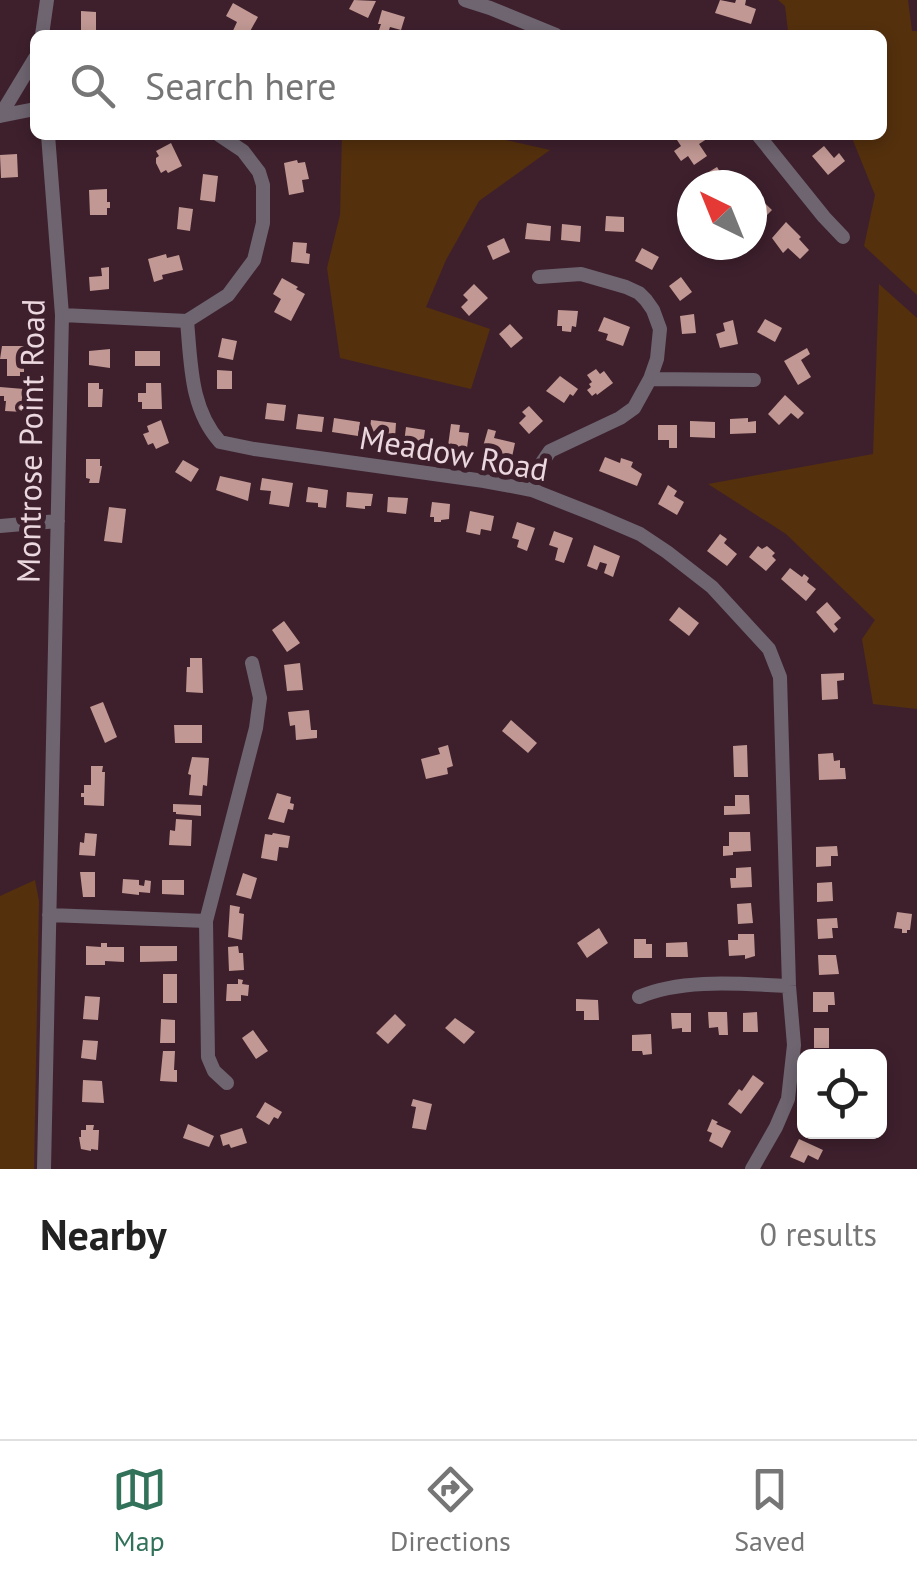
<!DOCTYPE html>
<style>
body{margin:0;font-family:"PT Sans",sans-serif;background:#f6f6f6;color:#222}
.controls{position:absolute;right:30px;bottom:30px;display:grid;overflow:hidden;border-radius:15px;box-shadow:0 5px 15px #0003}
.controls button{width:90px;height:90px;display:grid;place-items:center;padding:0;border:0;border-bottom:2px solid #e0e0e0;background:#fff;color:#222;font:50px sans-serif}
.compass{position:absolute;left:677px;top:170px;width:90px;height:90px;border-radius:50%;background:#fff;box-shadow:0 5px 15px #0003;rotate:317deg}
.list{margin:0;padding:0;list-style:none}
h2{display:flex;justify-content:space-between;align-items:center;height:130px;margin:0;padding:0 40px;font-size:42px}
h2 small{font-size:32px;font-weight:400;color:#767676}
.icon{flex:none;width:55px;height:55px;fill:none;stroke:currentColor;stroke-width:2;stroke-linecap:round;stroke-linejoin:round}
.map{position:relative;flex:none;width:917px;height:1169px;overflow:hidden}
.search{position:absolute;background:#fff;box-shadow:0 5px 15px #0003;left:30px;right:30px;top:30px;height:110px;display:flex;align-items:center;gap:25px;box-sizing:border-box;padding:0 35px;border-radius:15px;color:#767676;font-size:38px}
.sheet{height:270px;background:#fff}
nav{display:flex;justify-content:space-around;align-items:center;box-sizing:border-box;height:140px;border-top:2px solid #e0e0e0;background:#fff;font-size:28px;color:#767676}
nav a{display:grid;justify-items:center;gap:5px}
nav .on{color:#33725a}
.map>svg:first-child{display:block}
.green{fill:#54300d}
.building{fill:#c19893}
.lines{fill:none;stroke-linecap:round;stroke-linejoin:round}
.minor{stroke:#6e6571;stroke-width:14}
.labels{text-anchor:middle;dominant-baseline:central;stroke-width:10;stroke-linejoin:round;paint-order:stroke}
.street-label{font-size:32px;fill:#ebd7de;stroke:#3e202d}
</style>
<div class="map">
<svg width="917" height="1169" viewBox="0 0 917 1169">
<rect width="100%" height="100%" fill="#3e202d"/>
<path class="green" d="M778 0H908L912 31H917V295L864 246 875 195 852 138 854 135H882V35H795L788 31 785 6Z
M342 135H483L550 150 479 201 446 260 426 307 490 329 471 389 340 358 327 268 340 215Z
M879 284 917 318V709L873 704 862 639 875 620 786 534 708 484 873 454Z
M35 880 39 901 34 1169H0V896Z"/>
<path class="building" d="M354 0 376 1 368 18 349 9Z
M720 0 735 3 736 0H746L745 5 756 9 751 24 715 13Z
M233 3 258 17 248 35H231L237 22 226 16Z
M382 10 405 17 401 30 390 27 388 33 379 30 381 24H378Z
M81 11 96 12V35H81Z
M685 135H713L699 144 707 156 694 165 688 156 681 161 674 151 681 146 677 140Z
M171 143 182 166 168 173 166 170 161 173 156 163V158L159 156 156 151Z
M824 146 834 158 839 153 845 161 828 175 812 156Z
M17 154 18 177 1 178 0 155Z
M297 160 298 163 305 162 309 179 302 180 304 192 289 195 284 163Z
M717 167 728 185H708L702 176Z
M203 174 218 176 215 202 200 200Z
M107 189V202H110V208H107V215H90L89 190Z
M752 191 772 210 760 222 752 214Z
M179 207 193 209 190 231 177 229Z
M606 216 624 217V232L605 231Z
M786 222 801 237 799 239 809 250 800 259 788 248 783 253 772 238Z
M527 223 551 226 550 241 525 239Z
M562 224 581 226 580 242 561 240Z
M504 238 510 252 493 260 487 246Z
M293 242 307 243 306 253 310 254 309 264 291 262Z
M642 248 659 257 652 270 635 261Z
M166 254 167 258 179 255 183 270 162 275 163 279 154 282 148 259Z
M109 267V289L90 291 89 277 102 276 101 268Z
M681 277 692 292 680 301 669 286Z
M282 278 298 287 296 289 305 294 291 321 274 312 281 299 273 294Z
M474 284 488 298 469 316 461 307 468 300 463 295Z
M558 310 578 311 576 327 572 326 571 332 562 331V326H557Z
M694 314 696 333 682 334 680 316Z
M604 317 630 327 623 346 606 340 608 334 598 331Z
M765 319 782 328 775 342 757 332Z
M733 320 738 344 720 348 716 334 725 331 723 323Z
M510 324 523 338 511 348 499 334Z
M222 338 237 341 233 360 218 357Z
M2 346H24V372H20V376H7V359H0Z
M807 348 810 354 801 360 811 377 798 385 784 361Z
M110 349V368L89 365V351Z
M135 351H160V366H135Z
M596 369 600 374 604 371 613 383 597 395 596 393 592 396 587 390 591 387 589 384 592 382 587 375Z
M217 370 232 371V389H217Z
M560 376 578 389 573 396 570 394 564 403 546 391Z
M88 383H99V389H103L102 407H88Z
M146 383H161L162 409H142V402H138V393H146Z
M0 387 24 389 23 412 5 411 6 401H4V396H0Z
M785 395 804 413 798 419 791 413 779 425 768 414Z
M267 403 286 405 284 421 265 419Z
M529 406 543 421 529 434 519 423 526 416 522 412Z
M298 414 324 417 322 432 296 429Z
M334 418 360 422 358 436 332 432Z
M748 418V422L756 421V433L730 434V419Z
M161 420 169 443 156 449 153 443 148 445 143 434 149 432 147 426Z
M371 420 396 423 395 438H369Z
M690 421 715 422V438L690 437Z
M451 424 460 425 459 432 469 433 467 448 448 446Z
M658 425H677V448H669V440H658Z
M406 427 425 430 423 445 404 443Z
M488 429 496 431 494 438 515 443 512 457 482 450Z
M605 457 620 463 621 458 633 462 631 467 642 474 637 486 599 471Z
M86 459H100V466H102L99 483H89L90 479 86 478Z
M183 460 199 469 191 482 175 472Z
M220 476 251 483 248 501 216 490Z
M262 478 293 483 289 507 269 504 271 491 260 490Z
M668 485 677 491 674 496 684 502 677 515 658 504Z
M308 487 328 490 326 508 318 507V503L306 502Z
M347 492 373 494 371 506H365V509L346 507Z
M388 497 408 498 406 514 387 512Z
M432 502 450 504 449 519 441 520V522H434V517H430Z
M109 507 126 509 122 543 104 541Z
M470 511 494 516 491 531 481 529 480 535 466 532Z
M517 522 535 528 527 551 517 547 519 540 512 538Z
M554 531 573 538 564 563 555 560 558 548 549 545Z
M720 534 727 539 724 543 737 554 727 566 707 551Z
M594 545 620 556 613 577 604 573 607 564 600 562 597 570 587 566Z
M758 546 762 549 767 546 775 553 772 556 776 560 766 571 749 557Z
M790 568 802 577 804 574 809 578 807 582 816 589 806 601 781 579Z
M827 602 841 618 834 624 838 629 834 633 816 612Z
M679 607 699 623 689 636 669 620Z
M284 621 300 643 287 652 272 630Z
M190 658H202L203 693 186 692 187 667H190Z
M300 663 303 690 287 691 284 665Z
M844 673V680L837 681 838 699 822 700 821 674Z
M103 702 117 737 105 743 90 707Z
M309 710 311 730H317V738L296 740 295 725 290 726 288 712Z
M511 720 537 743 528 753 502 731Z
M174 725H202V743H175Z
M448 745 453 766 447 768 448 774 426 779 421 759 440 754 438 748Z
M747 745 748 777H734L733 746Z
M833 753 834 761 840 760V768H845L846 779 819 780 818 754Z
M192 757 209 758 207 786 203 785 202 796 189 795 191 775 188 774Z
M91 766H103L102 772H105L104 806 84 805V797H81V793H84V785H91Z
M277 793 291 797 290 803 294 804 293 810 288 809 284 823 268 819Z
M735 795H749L750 814 724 815V806H735Z
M173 804 201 805V816L176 814V812H173Z
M176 819 192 820 191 846 169 845 170 830 175 831Z
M729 832H750L751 851 733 852V855L723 856V846H729Z
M85 833 97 834 95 856 79 855 80 842 84 843Z
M273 833 290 836 288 848 279 847 277 861 261 858 265 834 272 835Z
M837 846 838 856H831V866L816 867V847Z
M751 867 752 887 731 888 730 878H736V868Z
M80 872H95V897H83Z
M243 873 257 878 251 899 236 895Z
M123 879 139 880V885L144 886 145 880 151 881 150 893 139 892V895L122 893Z
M162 880H184V895L162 894Z
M832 882 833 901 817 902V883Z
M751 903 753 923 738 924 737 904Z
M230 905 240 907 239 913 244 914 242 940 228 937Z
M897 912 912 914 910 930H907V933H902V929L894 928Z
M837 918 838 928H832L833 938 818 939 817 919Z
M599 928 608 943 587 958 577 943Z
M738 934H754L755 956 745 959V955L729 956 728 940H738Z
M634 939H646V944H652V958H634Z
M687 942 688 957H666V943Z
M101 943H107V947H124V962L105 961V965H86V946L101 947Z
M140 946H177V961L140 962Z
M238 946 239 953H243L244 970 229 971 228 947Z
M818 955H836L839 974 819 975Z
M163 974H177V1003H163Z
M238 979 243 980 242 984 249 985 248 996 241 995V1001H226L227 984H238Z
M813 992H834L835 1005H828V1012H813Z
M85 996 100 997 98 1020 83 1019Z
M576 999 598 1000 599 1020H584V1011H576Z
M708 1012H727L728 1035H719L718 1027 709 1028Z
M757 1012 758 1032H743V1013Z
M671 1013H691V1032H682V1028L672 1029Z
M395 1014 406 1025 388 1044 376 1033Z
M455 1018 475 1032 464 1044 445 1028Z
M161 1019 175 1020V1043H160Z
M814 1028H829V1048H814Z
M253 1030 268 1051 256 1059 242 1038Z
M651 1034 652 1054 643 1055 642 1051H632V1035Z
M83 1040 98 1041 96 1060 81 1058Z
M163 1051H175L174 1070H177V1082L160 1081Z
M753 1075 764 1083 741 1114 728 1104 739 1089 742 1091Z
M83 1080 102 1081 104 1103 82 1102Z
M413 1099 432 1104 426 1130 412 1128 416 1107 411 1106Z
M265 1102 282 1112 278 1119 274 1117 269 1125 256 1117Z
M712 1119 718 1122 716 1124 731 1131 722 1148 709 1141 712 1133 707 1131Z
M188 1124 214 1136 209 1147 183 1138Z
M86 1125H94L93 1130H99L98 1150 91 1149V1151L81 1149 79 1137H81V1130H86Z
M242 1128 247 1143 231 1148 229 1144 223 1146 220 1135Z
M799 1139 823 1150 818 1160 808 1155 804 1163 790 1157Z"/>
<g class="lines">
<path class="minor" d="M465 0 490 8 556 35
M42 35 47 0
M0 116 35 58
M0 116 35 109
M758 135 824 217 843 237
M62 315 187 321
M187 321C191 363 190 409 220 442L254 449 484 481 532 490 598 516 640 534 667 552 712 587 769 649 780 677 789 986 794 1045 788 1099 776 1127 752 1169
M187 321 228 295 254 260 263 223V185L259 172 243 151 219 135
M650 379 754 380
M532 490 539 467 550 451 620 418 634 408 650 379 657 359 660 329 653 310 646 300 639 293 626 287 581 274 539 277
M0 526 58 521
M49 915 206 921
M639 997C682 978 743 984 789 986
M227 1083 214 1071 208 1057 206 921 256 728 260 698 252 663
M44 1169 62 315 48 135"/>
</g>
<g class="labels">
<g class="street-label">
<text transform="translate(30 441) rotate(-89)">Montrose Point Road</text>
<text transform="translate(454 453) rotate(10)">Meadow Road</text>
</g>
</g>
</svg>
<div class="controls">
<button><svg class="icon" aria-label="locate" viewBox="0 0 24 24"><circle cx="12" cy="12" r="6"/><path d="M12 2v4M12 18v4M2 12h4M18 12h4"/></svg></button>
</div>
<svg class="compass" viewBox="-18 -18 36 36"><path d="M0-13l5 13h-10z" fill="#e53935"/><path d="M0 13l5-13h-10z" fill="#767676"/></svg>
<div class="search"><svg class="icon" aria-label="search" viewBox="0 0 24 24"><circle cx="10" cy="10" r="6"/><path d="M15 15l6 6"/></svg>Search here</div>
</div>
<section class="sheet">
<h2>Nearby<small>0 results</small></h2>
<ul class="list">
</ul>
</section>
<nav>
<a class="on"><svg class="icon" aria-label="map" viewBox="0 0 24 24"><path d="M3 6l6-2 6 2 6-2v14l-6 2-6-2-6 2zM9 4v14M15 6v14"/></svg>Map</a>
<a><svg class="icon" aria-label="directions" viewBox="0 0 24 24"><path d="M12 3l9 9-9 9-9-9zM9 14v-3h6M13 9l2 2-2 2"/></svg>Directions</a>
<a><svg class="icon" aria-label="saved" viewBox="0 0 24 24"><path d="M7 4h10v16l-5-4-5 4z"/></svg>Saved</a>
</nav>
